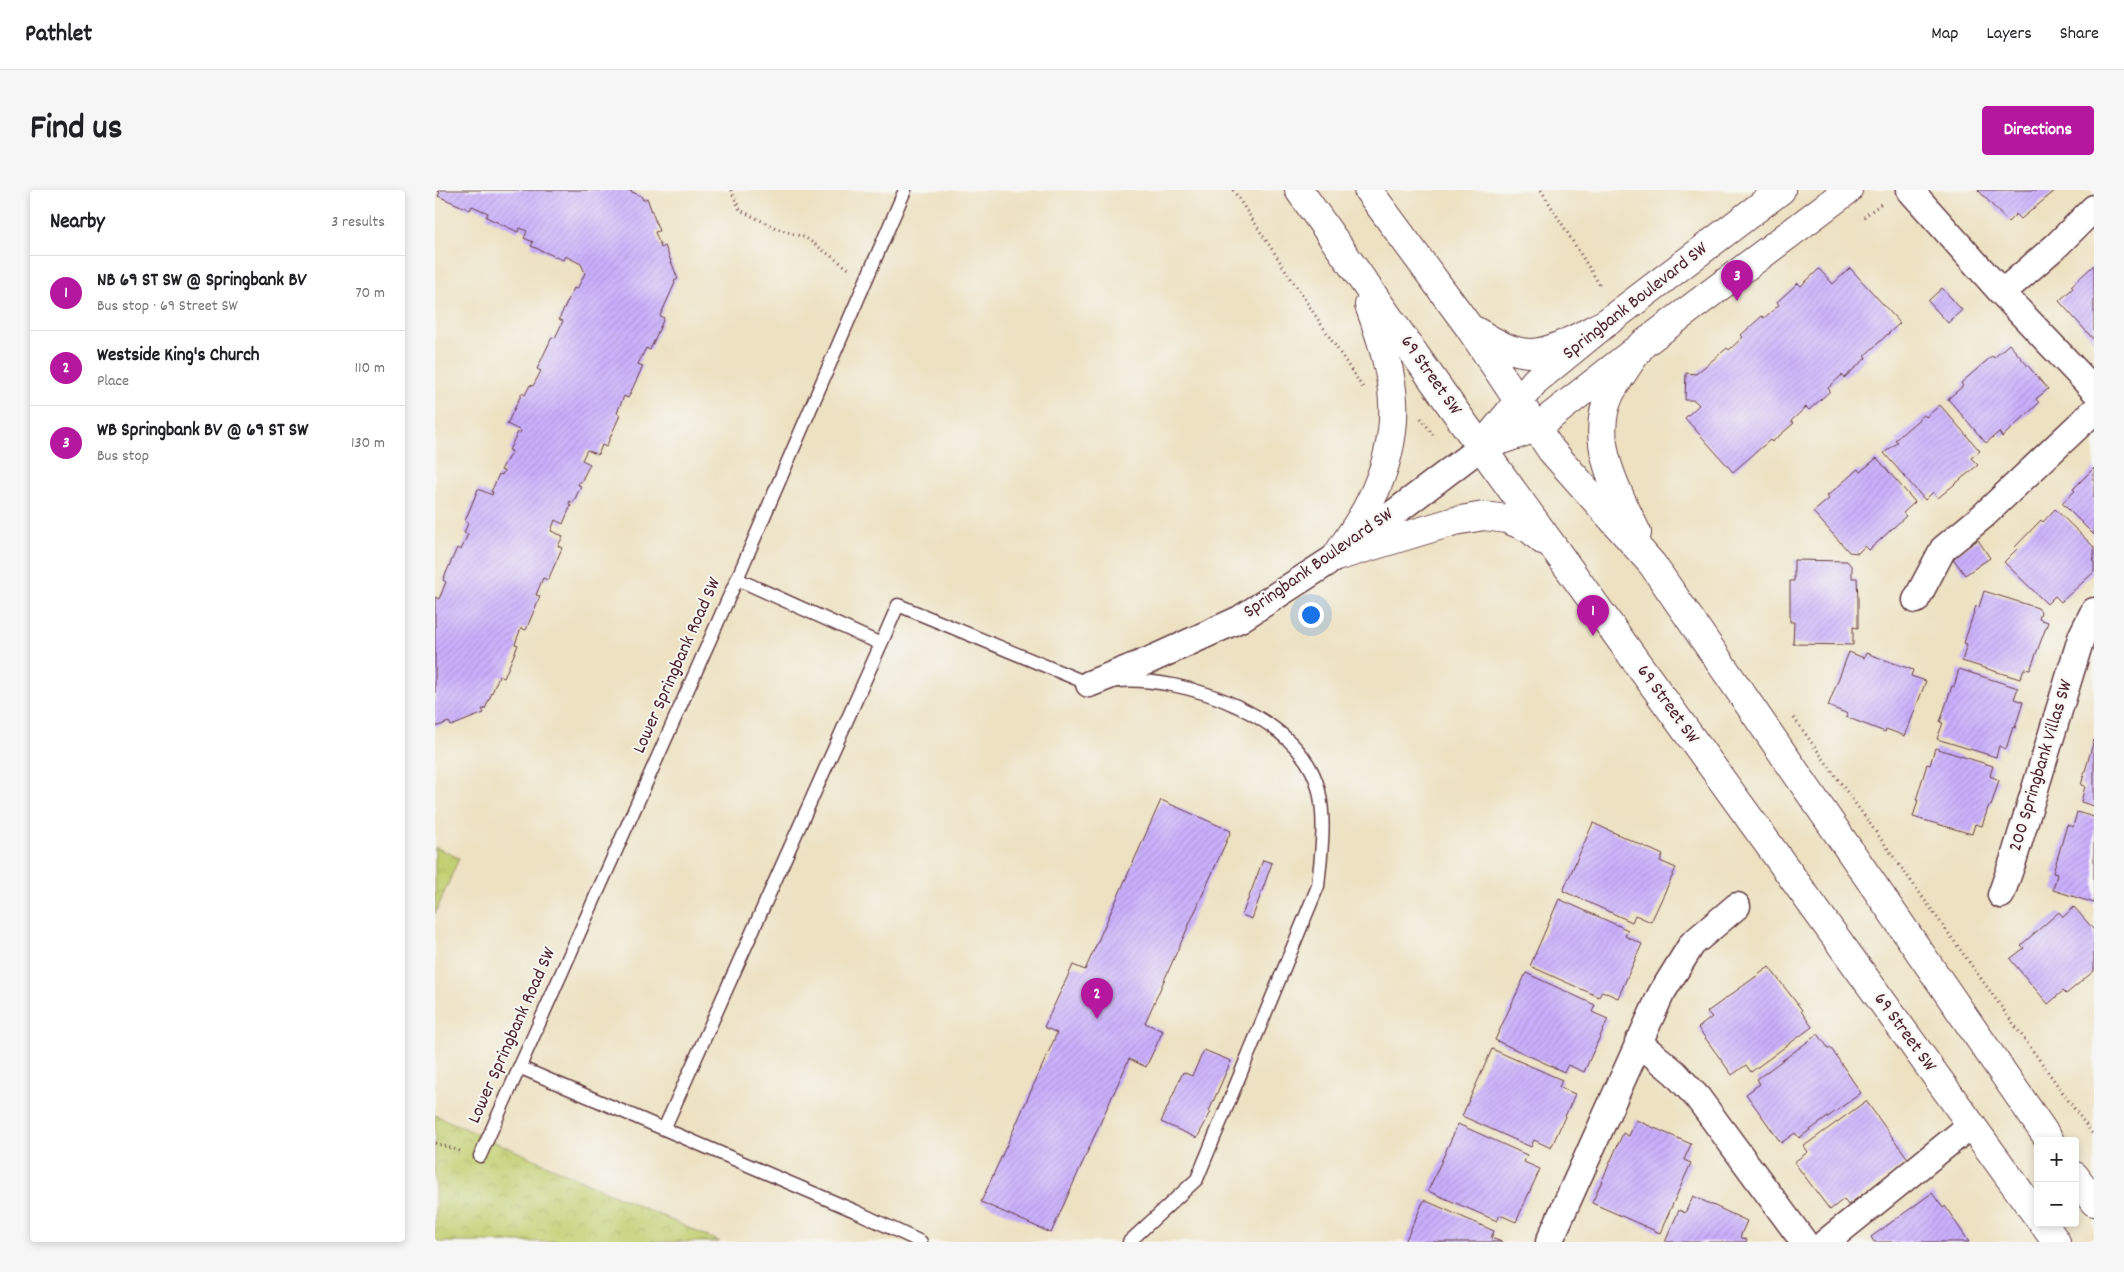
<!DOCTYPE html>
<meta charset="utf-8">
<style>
body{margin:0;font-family:Dekko,sans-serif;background:#f6f6f6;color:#202124}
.controls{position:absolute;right:15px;bottom:15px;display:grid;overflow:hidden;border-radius:5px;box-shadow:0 2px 8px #0003}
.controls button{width:45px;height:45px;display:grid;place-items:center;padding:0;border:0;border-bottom:1px solid #e0e0e0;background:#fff;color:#202124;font:25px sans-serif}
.you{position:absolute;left:875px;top:424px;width:18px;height:18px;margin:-12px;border:4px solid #fff;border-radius:50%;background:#1a73e8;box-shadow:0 0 0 8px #1a73e833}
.badge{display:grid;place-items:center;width:32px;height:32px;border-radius:50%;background:#b5179e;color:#fff;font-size:16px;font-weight:700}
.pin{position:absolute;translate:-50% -41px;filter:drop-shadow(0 1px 2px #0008)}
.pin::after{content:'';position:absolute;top:26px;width:18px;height:15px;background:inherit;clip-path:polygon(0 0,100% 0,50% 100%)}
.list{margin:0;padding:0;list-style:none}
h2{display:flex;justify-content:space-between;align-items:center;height:65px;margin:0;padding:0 20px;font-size:21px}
h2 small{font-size:16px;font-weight:400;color:#757577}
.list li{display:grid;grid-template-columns:32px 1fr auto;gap:15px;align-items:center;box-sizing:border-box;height:75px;padding:0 20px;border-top:1px solid #e0e0e0}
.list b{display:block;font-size:19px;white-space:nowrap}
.list p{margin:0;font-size:16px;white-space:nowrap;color:#757577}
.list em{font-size:16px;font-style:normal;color:#757577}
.map{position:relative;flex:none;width:1659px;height:1052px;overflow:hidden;border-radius:5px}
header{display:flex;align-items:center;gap:30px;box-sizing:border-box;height:70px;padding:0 25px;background:#fff;border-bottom:1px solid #e0e0e0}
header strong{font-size:24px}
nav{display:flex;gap:28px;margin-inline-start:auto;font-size:18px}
.intro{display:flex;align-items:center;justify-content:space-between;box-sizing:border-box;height:120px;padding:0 30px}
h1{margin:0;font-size:35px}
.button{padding:12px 22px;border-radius:5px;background:#b5179e;color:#fff;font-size:18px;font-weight:700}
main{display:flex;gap:30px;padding:0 30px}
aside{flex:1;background:#fff;border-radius:5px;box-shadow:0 2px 8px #0003}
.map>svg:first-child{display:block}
.park{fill:url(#park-crowns);stroke:#86784e}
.building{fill:url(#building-hatch)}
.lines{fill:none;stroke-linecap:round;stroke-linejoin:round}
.service-casing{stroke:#623c42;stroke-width:15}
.minor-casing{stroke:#623c42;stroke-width:29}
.tertiary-casing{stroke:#623c42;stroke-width:30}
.secondary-casing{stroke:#623c42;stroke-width:30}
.path{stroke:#623c42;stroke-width:3;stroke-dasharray:1 4;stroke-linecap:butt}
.service{stroke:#fff;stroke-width:12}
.minor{stroke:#fff;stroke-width:26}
.tertiary{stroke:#fff;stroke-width:28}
.secondary{stroke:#fff;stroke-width:28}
.labels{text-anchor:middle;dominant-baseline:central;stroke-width:4;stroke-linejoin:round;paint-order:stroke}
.street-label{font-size:19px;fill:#4a1f2b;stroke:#f6f6f2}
</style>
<header>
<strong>Pathlet</strong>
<nav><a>Map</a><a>Layers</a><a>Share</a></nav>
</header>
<div class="intro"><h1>Find us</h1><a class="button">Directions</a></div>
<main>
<aside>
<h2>Nearby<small>3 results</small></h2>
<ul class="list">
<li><span class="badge">1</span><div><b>NB 69 ST SW @ Springbank BV</b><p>Bus stop · 69 Street SW</p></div><em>70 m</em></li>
<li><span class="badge">2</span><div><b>Westside King's Church</b><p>Place</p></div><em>110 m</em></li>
<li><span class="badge">3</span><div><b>WB Springbank BV @ 69 ST SW</b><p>Bus stop</p></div><em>130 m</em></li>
</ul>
</aside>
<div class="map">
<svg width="1659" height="1052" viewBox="0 0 1659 1052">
<defs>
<pattern id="park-crowns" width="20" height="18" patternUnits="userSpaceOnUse" patternTransform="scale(1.25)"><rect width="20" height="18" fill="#c2d072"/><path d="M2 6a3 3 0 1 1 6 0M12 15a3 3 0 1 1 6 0" fill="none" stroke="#a8b263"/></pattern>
<pattern id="building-hatch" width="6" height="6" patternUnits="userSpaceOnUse" patternTransform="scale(1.25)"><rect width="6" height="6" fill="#caaffc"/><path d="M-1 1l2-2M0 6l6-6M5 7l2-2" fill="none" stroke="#af96d8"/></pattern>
</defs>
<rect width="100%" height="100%" fill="#f6f6f2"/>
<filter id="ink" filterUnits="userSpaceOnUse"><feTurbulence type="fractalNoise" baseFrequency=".02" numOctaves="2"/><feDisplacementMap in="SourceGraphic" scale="10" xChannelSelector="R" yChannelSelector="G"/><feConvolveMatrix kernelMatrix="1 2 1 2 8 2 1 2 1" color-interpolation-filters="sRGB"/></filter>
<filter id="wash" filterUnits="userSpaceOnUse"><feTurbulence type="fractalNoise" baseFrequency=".0096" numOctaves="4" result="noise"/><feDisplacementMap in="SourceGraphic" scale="20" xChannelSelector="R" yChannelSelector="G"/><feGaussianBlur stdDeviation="1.12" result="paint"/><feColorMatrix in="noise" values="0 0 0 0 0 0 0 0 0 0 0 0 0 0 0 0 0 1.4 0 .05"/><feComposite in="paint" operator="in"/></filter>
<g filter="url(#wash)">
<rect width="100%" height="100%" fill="#ede1c1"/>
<path class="park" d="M0 657 24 668 0 724Z
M0 925 285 1052H0Z"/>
<g id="blocks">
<path class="building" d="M0 0H193L206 6 208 10 212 8 224 41 220 42 226 58 230 56 243 89 239 91 240 93 225 126 229 128 215 160 211 158 203 174 208 176 193 208 189 206 182 223 185 225 171 257 167 255 163 265 152 260 147 270 155 274 146 292H144L143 295 146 296 138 313 135 311 134 314 136 315 128 334 120 330 116 341 128 346 123 356 127 358 113 390 108 388 101 405 105 406 91 440 86 438 80 454 83 455 69 488 64 486 50 519H47L49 523 16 536 14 532 0 537V407L4 409 11 392 8 390 22 358 26 360 33 344 29 343 33 333 30 331 43 299 57 305 58 302H56L64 284 67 285 69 281 66 280 77 261 74 260 83 242 85 243 86 241 72 234 87 203 90 205 95 195 98 196 106 181 102 179 117 147 120 148 128 131 124 129 139 98 142 99 150 83 146 74 130 66 128 70 96 56 98 52 89 48 92 41 85 38 83 42 51 27 53 23 37 16 35 20 3 6 5 2Z
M1543 0H1621L1586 29 1581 24 1573 32Z
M1659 75V150L1624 111 1638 98 1636 96Z
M1415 78 1465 133 1429 166 1431 168 1409 188 1407 185 1393 198 1395 201 1374 220 1371 217 1356 231 1359 233 1337 252 1335 250 1298 282 1250 228 1264 215 1259 210H1250L1251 183 1261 184 1292 158 1294 160 1308 147 1306 145 1327 126 1329 128 1344 115 1342 112 1363 93 1366 96 1384 79 1398 94Z
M1507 98 1527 120 1513 133 1493 111Z
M1574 154 1613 199 1601 209 1604 213 1567 247 1564 242 1551 253 1513 209 1528 196 1526 193 1557 166 1559 168Z
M1505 215 1545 261 1536 268 1543 275 1503 308 1498 302 1490 310 1449 263 1463 252 1460 250 1489 225 1491 227Z
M1442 268 1480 312 1468 323 1471 326 1434 360 1430 356 1423 363 1414 362 1378 322 1394 309 1392 306 1423 279 1425 282Z
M1659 278V345L1627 313 1640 301 1638 299Z
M1620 319 1659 357V369L1657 371 1659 372V382L1626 412 1620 406 1612 414 1569 372 1582 359 1580 357 1606 330 1608 332Z
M1543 350 1555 368 1530 385 1517 367Z
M1359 370 1412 371 1417 377V388H1422L1423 410V438L1418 437V455L1358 454 1359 432H1355V391H1359Z
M1549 401 1603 418 1606 422 1604 429 1613 432 1595 480 1589 479 1585 489 1527 471 1532 454 1529 453 1541 416 1544 417Z
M1414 462 1429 468 1431 463 1453 471 1478 480 1476 486 1491 491 1470 546 1451 539 1450 542 1411 527 1413 524 1393 516Z
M1524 479 1583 498 1579 509 1588 512 1580 538 1578 537 1571 559 1564 556 1561 567 1502 549 1508 533 1505 532 1517 496 1519 497Z
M1659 550V616L1646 612 1650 596 1646 595Z
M1500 558 1558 576 1555 586 1564 590 1556 616 1554 615 1547 636 1540 634 1537 644 1478 627 1483 610H1481L1492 574 1495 575Z
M726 610 796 641 710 833 728 841 711 877 694 869 616 1043 546 1012 622 843 609 837 638 775 650 780Z
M1642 622 1659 627V713L1618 700 1622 684 1618 683 1632 635 1638 637Z
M1158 633 1228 665 1225 671 1241 678 1216 732 1200 725 1197 732 1128 701Z
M828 670 837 673 817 729 807 725Z
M1124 709 1193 740 1190 746 1207 754 1183 808 1167 801 1164 807 1095 776Z
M1639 717 1659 740V781L1631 804 1628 801 1613 814 1575 769 1589 758 1586 755 1624 722 1628 727Z
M1334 777 1367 820 1366 821 1377 837 1316 882 1311 875 1297 885 1263 838 1277 827 1272 822Z
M1091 783 1160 815 1157 822 1173 829 1149 882 1133 875 1129 882 1060 850Z
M1383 844 1394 859 1395 857 1426 903 1364 948 1360 943 1346 953 1311 904 1325 894 1322 889Z
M1057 859 1127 890 1124 897 1140 904 1116 958 1099 950 1096 957 1027 926Z
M769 860 796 871 774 921 776 922 762 948 726 932 748 882 757 886Z
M1431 911 1474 970 1413 1015 1409 1009 1395 1020 1359 972 1373 962 1369 956Z
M1201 930 1256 954 1249 970 1256 973 1225 1043 1157 1013 1188 943 1194 946Z
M1023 934 1092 965 1089 972 1105 979 1081 1032 1065 1025 1062 1031 993 1001Z
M1497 1003 1508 1018 1510 1016 1534 1052H1439L1436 1047Z
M1258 1006 1312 1031 1305 1047 1312 1050 1311 1052H1230L1244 1020 1250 1023Z
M989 1010 1059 1041 1056 1048 1067 1052H970Z"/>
</g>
</g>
<g filter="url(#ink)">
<use href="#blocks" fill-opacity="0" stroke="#623c42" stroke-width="1"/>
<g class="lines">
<g class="service-casing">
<path id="service" d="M446 454 463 415 654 494 659 493
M681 491C748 485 868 527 884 601 891 632 886 665 883 696L762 989 694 1052
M84 877 229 939 446 454 302 389
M229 939 420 1021 486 1052
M45 966 302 389 470 0"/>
</g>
<g class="minor-casing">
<path id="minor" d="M1475 0 1567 103 1659 200
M1567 103 1622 55 1659 18
M1481 410 1508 359 1548 326 1659 221
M654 494 715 470 805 429 901 367 1046 257
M1566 705 1578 671 1647 445 1659 421
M1203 852 1240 883 1263 908 1369 1052
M1114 1052 1226 804 1257 754 1302 716
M1391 1052 1536 935"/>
</g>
<g class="tertiary-casing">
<path id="tertiary" d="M1046 257 1101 238 1207 155 1413 0
M1046 257 1100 191 1171 133 1346 0"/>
</g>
<g class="secondary-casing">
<path id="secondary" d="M864 0 1017 217 1603 1027
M933 0 1034 137 1116 260 1217 374 1615 951
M1039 140C1056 150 1075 163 1096 163 1118 163 1150 143 1171 133
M1202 343C1182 301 1153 251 1175 204 1184 187 1196 171 1207 155
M901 367C912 349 926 331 935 312 971 238 961 189 934 115
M901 367 1020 331 1049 326 1072 329 1095 339 1107 350
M1640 986 1659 1012
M1608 1033 1621 1052"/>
</g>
<path class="path" d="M296 0 305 20 341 38 371 48 414 79
M798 0 928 198
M1106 0 1166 97
M1429 27 1448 12
M986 228 998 245
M1359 528 1659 946
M0 953 25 961"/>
<use href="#service" class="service"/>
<use href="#minor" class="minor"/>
<use href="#tertiary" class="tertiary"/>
<use href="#secondary" class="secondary"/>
</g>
</g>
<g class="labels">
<g class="street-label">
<text transform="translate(1201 112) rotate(-38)">Springbank Boulevard SW</text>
<text transform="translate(995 186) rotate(55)">69 Street SW</text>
<text transform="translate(884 374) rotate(-35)">Springbank Boulevard SW</text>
<text transform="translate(243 476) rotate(-66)">Lower Springbank Road SW</text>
<text transform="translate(1232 515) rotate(54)">69 Street SW</text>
<text transform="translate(1607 576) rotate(-73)">200 Springbank Villas SW</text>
<text transform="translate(1469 843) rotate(54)">69 Street SW</text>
<text transform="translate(78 846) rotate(-66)">Lower Springbank Road SW</text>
</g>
</g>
</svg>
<div class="controls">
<button>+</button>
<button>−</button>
</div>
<div class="you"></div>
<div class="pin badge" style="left:1158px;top:446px">1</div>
<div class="pin badge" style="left:662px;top:829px">2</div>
<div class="pin badge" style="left:1302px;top:111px">3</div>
</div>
</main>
